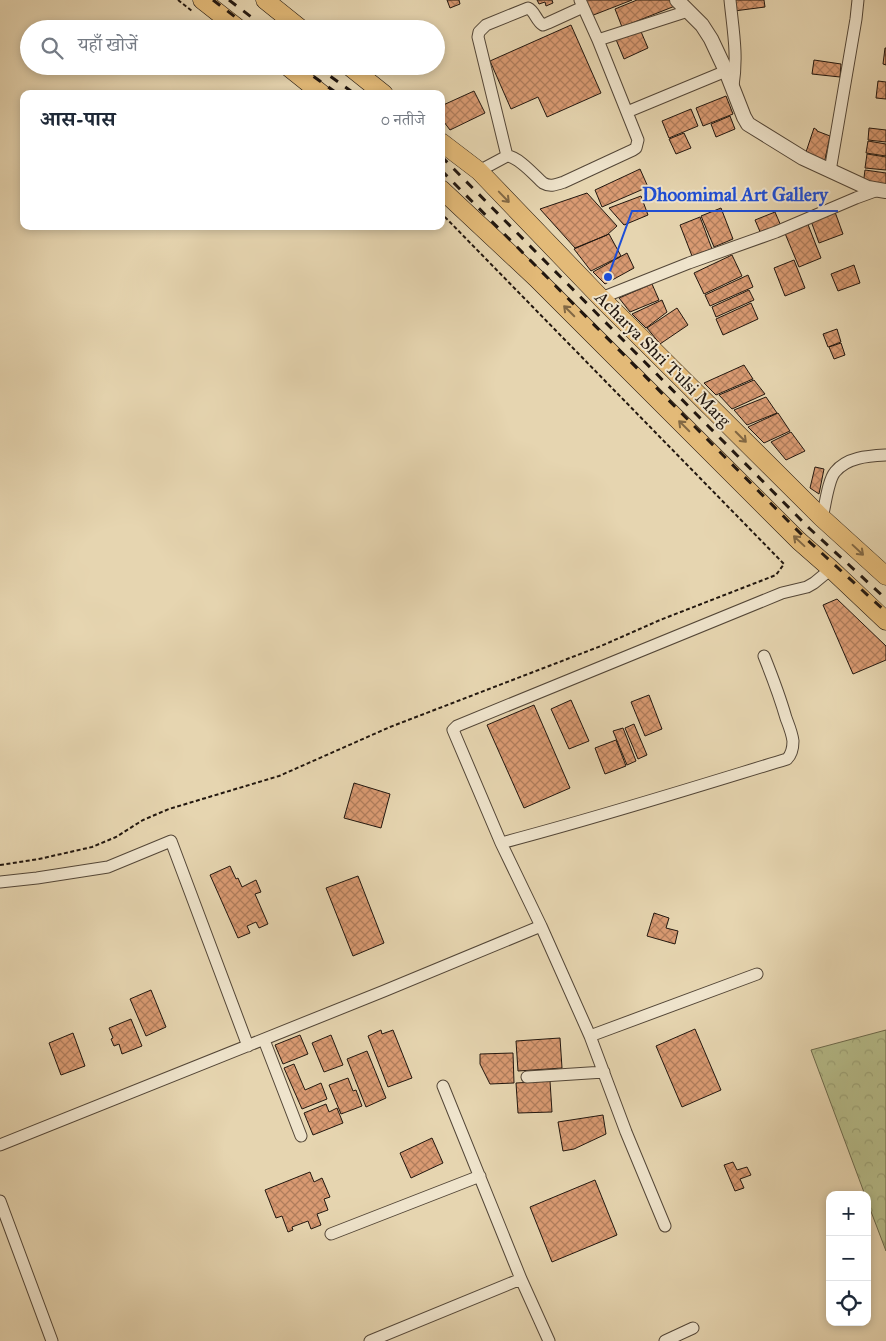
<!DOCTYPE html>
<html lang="hi">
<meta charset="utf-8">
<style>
body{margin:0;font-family:"IM FELL Great Primer","Noto Serif Devanagari",serif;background:#f6f6f7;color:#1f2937}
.controls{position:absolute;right:15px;bottom:15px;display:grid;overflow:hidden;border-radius:10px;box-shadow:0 2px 8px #0003}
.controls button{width:45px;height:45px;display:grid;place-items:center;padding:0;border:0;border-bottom:1px solid #e0e1e3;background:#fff;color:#1f2937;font:25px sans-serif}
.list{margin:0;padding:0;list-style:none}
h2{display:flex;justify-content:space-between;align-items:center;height:65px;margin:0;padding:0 20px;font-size:21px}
h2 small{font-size:16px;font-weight:400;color:#747a83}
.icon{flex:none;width:28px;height:28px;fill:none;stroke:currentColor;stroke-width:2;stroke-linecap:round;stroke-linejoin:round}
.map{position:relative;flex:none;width:886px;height:1341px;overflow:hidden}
.search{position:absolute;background:#fff;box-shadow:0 2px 8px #0003;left:20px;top:20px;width:425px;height:55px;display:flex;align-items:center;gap:12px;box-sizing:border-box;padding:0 18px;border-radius:28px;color:#747a83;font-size:19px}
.panel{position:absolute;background:#fff;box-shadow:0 2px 8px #0003;left:20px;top:90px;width:425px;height:140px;border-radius:10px}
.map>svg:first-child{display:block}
.forest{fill:url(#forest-crowns);stroke:#6c6a4d}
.building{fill:url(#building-cross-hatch);stroke:#22170f}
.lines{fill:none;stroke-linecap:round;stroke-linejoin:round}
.minor-casing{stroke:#534637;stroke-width:13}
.tertiary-casing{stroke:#534637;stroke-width:16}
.trunk-casing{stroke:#22170f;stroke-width:19}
.path{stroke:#22170f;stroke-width:2;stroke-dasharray:4 2.5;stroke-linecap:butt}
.minor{stroke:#efe4cc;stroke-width:11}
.tertiary{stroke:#efe4cc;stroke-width:14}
.trunk{stroke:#e3ba78;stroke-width:18}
.rail{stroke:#22170f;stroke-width:3;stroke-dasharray:9 9;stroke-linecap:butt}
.oneway{stroke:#826844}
.labels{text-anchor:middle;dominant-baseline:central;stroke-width:4;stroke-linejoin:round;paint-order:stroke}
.street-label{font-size:18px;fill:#22170f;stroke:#efe4cc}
.leader{fill:none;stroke:#1d4ed8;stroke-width:2}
.callout-dot{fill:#1d4ed8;stroke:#efe4cc;stroke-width:2}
.callout-label{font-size:19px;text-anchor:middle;font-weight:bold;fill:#1d4ed8;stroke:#efe4cc;stroke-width:4;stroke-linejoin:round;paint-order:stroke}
</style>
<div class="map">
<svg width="886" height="1341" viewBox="0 0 886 1341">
<defs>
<pattern id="forest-crowns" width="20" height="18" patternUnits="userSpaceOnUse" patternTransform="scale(1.25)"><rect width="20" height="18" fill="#b6bd8b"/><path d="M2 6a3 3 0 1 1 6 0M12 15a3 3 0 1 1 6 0" fill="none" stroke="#9ca277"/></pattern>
<pattern id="building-cross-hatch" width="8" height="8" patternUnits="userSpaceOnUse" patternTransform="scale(1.25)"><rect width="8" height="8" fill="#d99a72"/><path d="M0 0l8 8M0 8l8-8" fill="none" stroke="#b07d5c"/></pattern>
</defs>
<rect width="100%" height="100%" fill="#e6d5b0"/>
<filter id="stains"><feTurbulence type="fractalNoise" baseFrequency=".004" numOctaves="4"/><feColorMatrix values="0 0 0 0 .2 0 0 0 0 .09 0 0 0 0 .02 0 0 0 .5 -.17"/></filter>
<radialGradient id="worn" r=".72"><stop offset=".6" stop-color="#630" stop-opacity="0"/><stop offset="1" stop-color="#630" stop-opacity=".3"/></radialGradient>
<path class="forest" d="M886 1030V1251L867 1201V1195H865L811 1050Z"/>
<path class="building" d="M447 0H459L460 4 450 8Z
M537 0H552L553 3 546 6 545 2 539 4Z
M585 0H632L591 16Z
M637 0H669L675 6 622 27 615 9Z
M732 0H764L765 7 734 11Z
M571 25 601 93 547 117 538 97 511 109 490 61Z
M639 27 648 48 624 59 615 37Z
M885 48H886V65L883 64Z
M814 60 841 64 840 77 812 74Z
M878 81 886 82V99L876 98Z
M474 91 485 113 450 130 441 118V106Z
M726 96 733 114 703 126 696 108Z
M691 109 698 126 669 138 662 121Z
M730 116 735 129 716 137 711 124Z
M814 128 817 130V131L830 136 824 164 804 158Z
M869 128 886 130V142L868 140Z
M684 133 691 148 676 154 669 139Z
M868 141 886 144V156L866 153Z
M867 154 886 157V170L865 168Z
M640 169 648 187 602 207 595 190Z
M865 170 886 173V187L863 185Z
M587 193 617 226 607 235 575 248 540 209Z
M641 196 648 215 624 225 609 208Z
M721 208 733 239 714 247 701 216Z
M775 212 781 226 761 234 755 220Z
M835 212 843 234 819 243 811 221Z
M700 217 712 249 692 256 680 225Z
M807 222 821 258 799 267 784 231Z
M609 234 621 256 591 271 574 249Z
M627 253 634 268 605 284 593 272Z
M732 255 742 276 704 294 694 273Z
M794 260 805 288 785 296 774 268Z
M854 265 860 283 838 291 831 274Z
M748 275 753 287 710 306 705 295Z
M652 284 659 300 630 312 619 298Z
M749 290 754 300 716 317 712 307Z
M662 300 667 312 646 328 632 314Z
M751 303 758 319 723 335 716 319Z
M677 308 688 325 660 344 647 328Z
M837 329 841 342 828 347 823 334Z
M841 343 845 355 834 359 829 347Z
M744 365 753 379 716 395 704 383Z
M754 380 765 394 732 409 719 395Z
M766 397 777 413 747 425 734 410Z
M778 413 790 431 764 443 748 427Z
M791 432 805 451 786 460 771 442Z
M815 467 824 469 819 494 810 488Z
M837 599 886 646V660L853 674 823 605Z
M649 695 662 729 645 736 631 702Z
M571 700 589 741 569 749 551 709Z
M534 705 570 788 524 808 487 725Z
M634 724 647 755 638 759 625 728Z
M623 728 636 761 627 765 613 731Z
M616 740 626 766 605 774 595 748Z
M354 783 390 794 381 828 344 818Z
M230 866 236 879 238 878 242 887 256 880 261 892 255 894 268 924 259 928 256 922 247 926 250 933 238 938 210 875Z
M358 876 384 943 353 956 326 888Z
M654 913 669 918 666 928 678 931 675 944 647 936Z
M151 990 166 1027 146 1036 130 999Z
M131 1019 142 1046 122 1054 119 1044 114 1046 111 1039 113 1038 109 1028Z
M695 1029 721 1090 682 1107 656 1046Z
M381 1030 382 1034 393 1030 412 1078 388 1087 368 1036Z
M73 1033 85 1066 61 1075 49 1043Z
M300 1035 308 1054 283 1064 275 1045Z
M331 1035 343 1065 324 1072 312 1043Z
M560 1038 562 1068 518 1071 516 1041Z
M367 1051 386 1098 366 1107 347 1059Z
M513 1053 514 1083 490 1084 480 1064V1054Z
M294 1064 305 1090 321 1083 327 1099 302 1109 284 1068Z
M348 1078 353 1091 356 1090 362 1106 341 1114 329 1085Z
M550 1081 552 1112 518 1113 516 1083Z
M326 1104 329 1112 337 1108 343 1123 313 1135 304 1113Z
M603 1115 606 1134 574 1149 563 1151 558 1122Z
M432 1138 443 1163 411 1178 400 1153Z
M733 1162 737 1170 747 1167 751 1175 740 1179 744 1188 735 1191 724 1165Z
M310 1172 314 1182 322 1178 330 1197 324 1199 328 1210 317 1214 321 1225 311 1229 308 1221 292 1227 293 1230 288 1232 282 1216 276 1218 265 1190Z
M595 1180 617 1235 552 1262 530 1207Z"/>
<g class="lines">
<g class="minor-casing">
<path id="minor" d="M730 0C733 30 738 55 733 86
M598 40 688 11
M627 112 726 71
M507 156 478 37 479 32 486 25 528 8C535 11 536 21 543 25L548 23 583 7
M479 171 507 156C519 157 534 175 543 183 550 187 555 185 564 182L633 150 636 148 638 140 598 40 580 0
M830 171 856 19 858 0
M601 298 689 263 776 232 856 198 878 190
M822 518C825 507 828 480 835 472 847 457 868 456 886 455
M501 843C597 818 692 788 787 759 792 754 793 748 793 741 792 733 789 726 786 718 780 697 772 676 764 656
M0 882 37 878 108 867 171 841 248 1046
M590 1036 757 974
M264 1040 301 1136
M527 1077 604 1072
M443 1086 521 1279 549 1341
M0 1145 384 991 541 926
M0 1201 52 1341
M665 1226 626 1132 590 1036 541 926 501 843 453 730 457 726 782 593 807 587 814 583 831 569
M331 1234 480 1176
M370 1341 521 1279
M665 1341 693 1328"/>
</g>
<g class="tertiary-casing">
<path id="tertiary" d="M677 0 702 25 711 39 726 71 744 117 748 124 803 158 868 188 886 191"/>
</g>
<g class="trunk-casing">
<path id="trunk" d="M202 0 239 29
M265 0 301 29
M287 66 322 94
M349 66 384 94
M441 142 479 171 601 298 822 518 886 576
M441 189 536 278 799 541 831 569 886 621"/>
</g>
<path class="path" d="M178 0 192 11
M266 66 274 72
M0 865 39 859 92 847 116 837 143 820 169 809 279 776 390 727 601 646 660 620 776 575 784 564 441 213"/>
<use href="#minor" class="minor"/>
<use href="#tertiary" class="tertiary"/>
<use href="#trunk" class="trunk"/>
<path class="rail" d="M213 0 251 29
M229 0 267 29
M299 66 338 94
M316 66 355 94
M441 156 809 528 886 599
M441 170 802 535 886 612"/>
</g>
<defs><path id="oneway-shaft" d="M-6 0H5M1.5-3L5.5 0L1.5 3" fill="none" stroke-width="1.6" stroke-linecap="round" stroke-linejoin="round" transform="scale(1.25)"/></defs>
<g class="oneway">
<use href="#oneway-shaft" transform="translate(504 197) rotate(46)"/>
<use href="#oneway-shaft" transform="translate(569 311) rotate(-135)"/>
<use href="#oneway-shaft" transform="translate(684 426) rotate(-135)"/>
<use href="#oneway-shaft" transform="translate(741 437) rotate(45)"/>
<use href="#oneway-shaft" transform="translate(799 541) rotate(-137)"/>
<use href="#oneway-shaft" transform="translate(858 550) rotate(43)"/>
</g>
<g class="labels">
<g class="street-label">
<text transform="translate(663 359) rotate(45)">Acharya Shri Tulsi Marg</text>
</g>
</g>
<path class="leader" d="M608 277L632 211H838"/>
<circle class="callout-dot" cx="608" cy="277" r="5"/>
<g class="callout-label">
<text x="735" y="201">Dhoomimal Art Gallery</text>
</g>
<rect width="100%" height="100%" filter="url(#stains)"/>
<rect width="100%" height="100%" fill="url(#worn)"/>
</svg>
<div class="controls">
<button>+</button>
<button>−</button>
<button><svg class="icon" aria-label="locate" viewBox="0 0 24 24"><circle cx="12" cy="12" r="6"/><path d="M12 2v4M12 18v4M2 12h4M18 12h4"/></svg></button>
</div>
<div class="search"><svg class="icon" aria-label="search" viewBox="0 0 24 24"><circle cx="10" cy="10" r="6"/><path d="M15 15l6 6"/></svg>यहाँ खोजें</div>
<section class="panel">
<h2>आस-पास<small>0 नतीजे</small></h2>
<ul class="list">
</ul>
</section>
</div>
